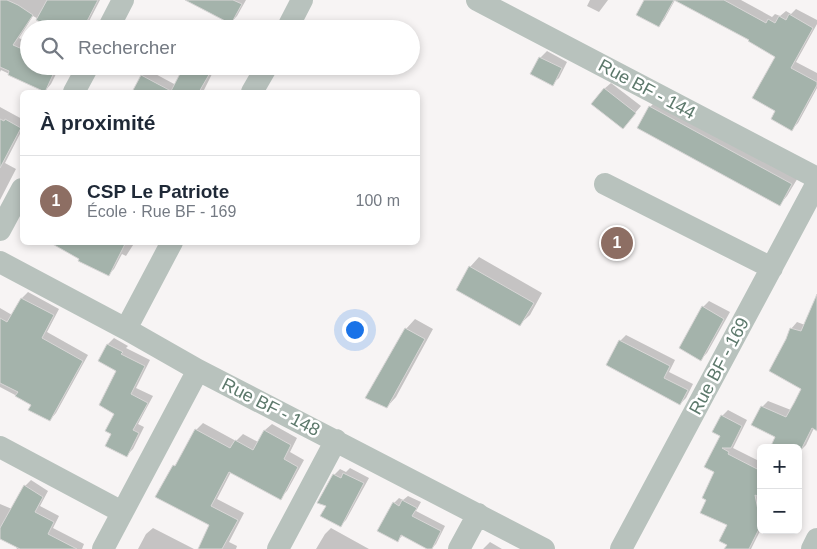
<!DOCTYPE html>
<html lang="fr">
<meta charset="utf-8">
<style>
body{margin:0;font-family:Helvetica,sans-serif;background:#f2f2f3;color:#1f2937}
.controls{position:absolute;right:15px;bottom:15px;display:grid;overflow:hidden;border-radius:8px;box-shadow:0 2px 8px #0003}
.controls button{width:45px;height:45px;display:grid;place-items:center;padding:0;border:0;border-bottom:1px solid #e0e1e3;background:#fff;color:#1f2937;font:25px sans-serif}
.you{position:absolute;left:354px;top:329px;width:18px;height:18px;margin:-12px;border:4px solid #fff;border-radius:50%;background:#1a73e8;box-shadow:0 0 0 8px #1a73e833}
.badge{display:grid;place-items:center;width:32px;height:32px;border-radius:50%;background:#1a73e8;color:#fff;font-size:16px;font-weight:700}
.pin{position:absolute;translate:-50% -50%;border:2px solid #fff;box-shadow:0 1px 5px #0006}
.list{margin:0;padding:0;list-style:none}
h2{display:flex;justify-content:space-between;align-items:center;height:65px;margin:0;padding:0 20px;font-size:21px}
h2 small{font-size:16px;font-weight:400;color:#747a83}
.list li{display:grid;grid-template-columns:32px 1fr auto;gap:15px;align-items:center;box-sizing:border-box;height:90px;padding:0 20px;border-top:1px solid #e0e1e3}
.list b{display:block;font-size:19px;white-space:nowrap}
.list p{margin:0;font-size:16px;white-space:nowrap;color:#747a83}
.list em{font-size:16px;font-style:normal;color:#747a83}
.icon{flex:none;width:28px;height:28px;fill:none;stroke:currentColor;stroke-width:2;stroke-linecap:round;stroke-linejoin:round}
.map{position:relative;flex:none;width:817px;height:549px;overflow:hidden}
.search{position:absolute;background:#fff;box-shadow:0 2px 8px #0003;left:20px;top:20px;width:400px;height:55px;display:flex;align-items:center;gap:12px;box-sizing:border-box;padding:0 18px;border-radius:28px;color:#747a83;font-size:19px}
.panel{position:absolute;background:#fff;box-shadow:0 2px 8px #0003;left:20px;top:90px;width:400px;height:155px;border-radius:8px}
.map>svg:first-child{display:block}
.shadow{fill:#0003}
.building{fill:#a4b3ab;stroke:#d8d6d6}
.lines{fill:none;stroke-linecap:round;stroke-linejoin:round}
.minor{stroke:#b8c2bd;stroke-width:22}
.labels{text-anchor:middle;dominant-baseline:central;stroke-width:5;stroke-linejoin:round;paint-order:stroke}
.street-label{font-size:18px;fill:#5d796c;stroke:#fff}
</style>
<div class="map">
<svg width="817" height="549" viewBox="0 0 817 549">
<rect width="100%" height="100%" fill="#f7f4f4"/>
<path class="shadow" d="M0 0H100L85 29H57L33 16 19 38 29 43V66H60L51 84 45 91 1 70 0 72Z
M188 0H246L237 16 231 22Z
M590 0H608L599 12 587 6Z
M645 0H675L664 20 658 26Z
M677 0H741L772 17 775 14 780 16 786 11 791 14 796 9 817 20V24L796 62 817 73V88L798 123 792 129 777 110 776 56 750 39Z
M547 51 567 62 559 78 552 84 532 73 540 58Z
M186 66H216L203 92H133L142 76 148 70 176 85Z
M611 83 641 106 623 127 604 89Z
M658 99 799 176 787 196 780 204 650 107Z
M0 107 22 119V130L5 163 16 169 0 200Z
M51 242H135L126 256 122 254 114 269 108 275Z
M479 257 542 293 530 315 520 324 470 267Z
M28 292 59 309 47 332 88 355 56 413 50 420 32 404 0 387V308L12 315 22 298Z
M709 301 730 312 707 353 701 359 703 307Z
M817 303V430L814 428 806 445 800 451 798 448 777 437 762 407 768 401 791 410 802 388 787 340 791 329 797 322 805 325Z
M415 319 433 329 396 397 387 407 406 329Z
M626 335 675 360 669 372 693 384 686 398 680 404 608 364 620 341Z
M114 338 128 346 126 348 150 360 136 388 153 396 138 424 144 427 133 449 127 455 113 434 116 413 118 370 100 360 108 344Z
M728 410 747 420 733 448 761 462V529L751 549H726L729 544V524L716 471 722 435V416Z
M203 423 236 441 243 434 258 442 265 430 272 424 297 438 290 452 304 460 287 491 280 498 231 472 217 499 244 513 229 542 237 546 236 549H199L210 525 157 497 196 430Z
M350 468 369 478 346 520 340 526 334 475 340 469 346 472Z
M31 480 48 491 40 506 59 516 53 528 84 544 82 549H17L15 545 0 537V504L12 509 25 486Z
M408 496 421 502 416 511 445 526 436 544 431 549 403 535 398 540 394 503 399 498 403 500Z
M153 528 194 549H138L146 534Z
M331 528 369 549H316L325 534Z
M490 542 502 549H483Z"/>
<path class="building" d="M0 0H7L18 5 33 15 13 45 29 52V66H57L45 92 8 75 9 71 0 67Z
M47 0H98L83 29H54L36 20Z
M185 0H233L242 4 231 24Z
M644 0H674L659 27 636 15Z
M674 0H724L766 23 768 19 775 23 779 16 786 20 789 14 813 28 791 68 817 82V85L792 131 771 119 775 111 752 98 775 57 748 41 749 40Z
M539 57 562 68 553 86 530 74Z
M184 66H214L199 92H132L141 75 171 91Z
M604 88 636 113 623 129 591 104Z
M649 106 792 184 780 206 637 128Z
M0 119 4 121 5 119 21 128 0 168Z
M49 242H126L109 276 78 261 79 259Z
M469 266 534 303 520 326 456 290Z
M817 294V431L812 428 800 452 798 448H770L775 437 751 425 761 406 786 417 794 403 801 389 769 371 786 339 790 328 801 331Z
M21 298 54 315 42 338 83 361 50 421 28 410 31 405 15 396 18 392 0 383V318L7 322Z
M702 306 724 319 701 361 679 348Z
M405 328 425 339 387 408 365 398Z
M619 340 670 366 664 378 688 390 680 405 606 365Z
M107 344 123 352 121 354 145 366 131 394 148 403 133 430 139 433 127 457 105 446 111 434 105 431 114 414 99 405 116 371 98 361Z
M721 415 742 426 731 448H722L729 452 728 454 761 471V498L755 495 761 525 749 549H724L727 545 719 541 727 525 700 513 706 500 702 498 714 472 704 467 720 436 712 432Z
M195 429 230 448 235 440 253 450 264 430 291 445 284 459 298 467 281 500 229 472 211 506 238 520 222 549H198L209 525 155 497 173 465 175 466Z
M343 473 364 483 341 527 320 516 326 506 317 503 333 474 341 478Z
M24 485 43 497 35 512 54 522 48 534 77 549H20L0 539V528Z
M402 500 417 508 412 516 441 531 432 549H427L401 535 398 542 377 531 393 502 399 506Z"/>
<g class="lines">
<path class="minor" d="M477 0 817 178
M108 29 123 0
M287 29 302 0
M74 92 88 66
M252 92 267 66
M605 184 772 268
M0 230 22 189
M0 262 126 329 198 370 544 549
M126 329 172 242
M0 447 122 512
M103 549 198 370
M278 549 336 440
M459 549 478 514
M621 549 817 183
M812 549 817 539"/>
</g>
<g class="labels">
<g class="street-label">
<text transform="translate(647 89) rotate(28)">Rue BF - 144</text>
<text transform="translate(719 366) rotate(-62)">Rue BF - 169</text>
<text transform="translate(271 407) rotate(27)">Rue BF - 148</text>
</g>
</g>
</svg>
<div class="controls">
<button>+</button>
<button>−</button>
</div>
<div class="you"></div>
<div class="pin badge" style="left:617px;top:243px;background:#8d6e63">1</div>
<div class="search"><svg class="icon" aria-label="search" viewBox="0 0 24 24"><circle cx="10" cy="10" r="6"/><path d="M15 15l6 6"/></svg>Rechercher</div>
<section class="panel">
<h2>À proximité<small></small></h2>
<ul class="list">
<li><span class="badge" style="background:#8d6e63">1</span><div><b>CSP Le Patriote</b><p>École · Rue BF - 169</p></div><em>100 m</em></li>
</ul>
</section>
</div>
